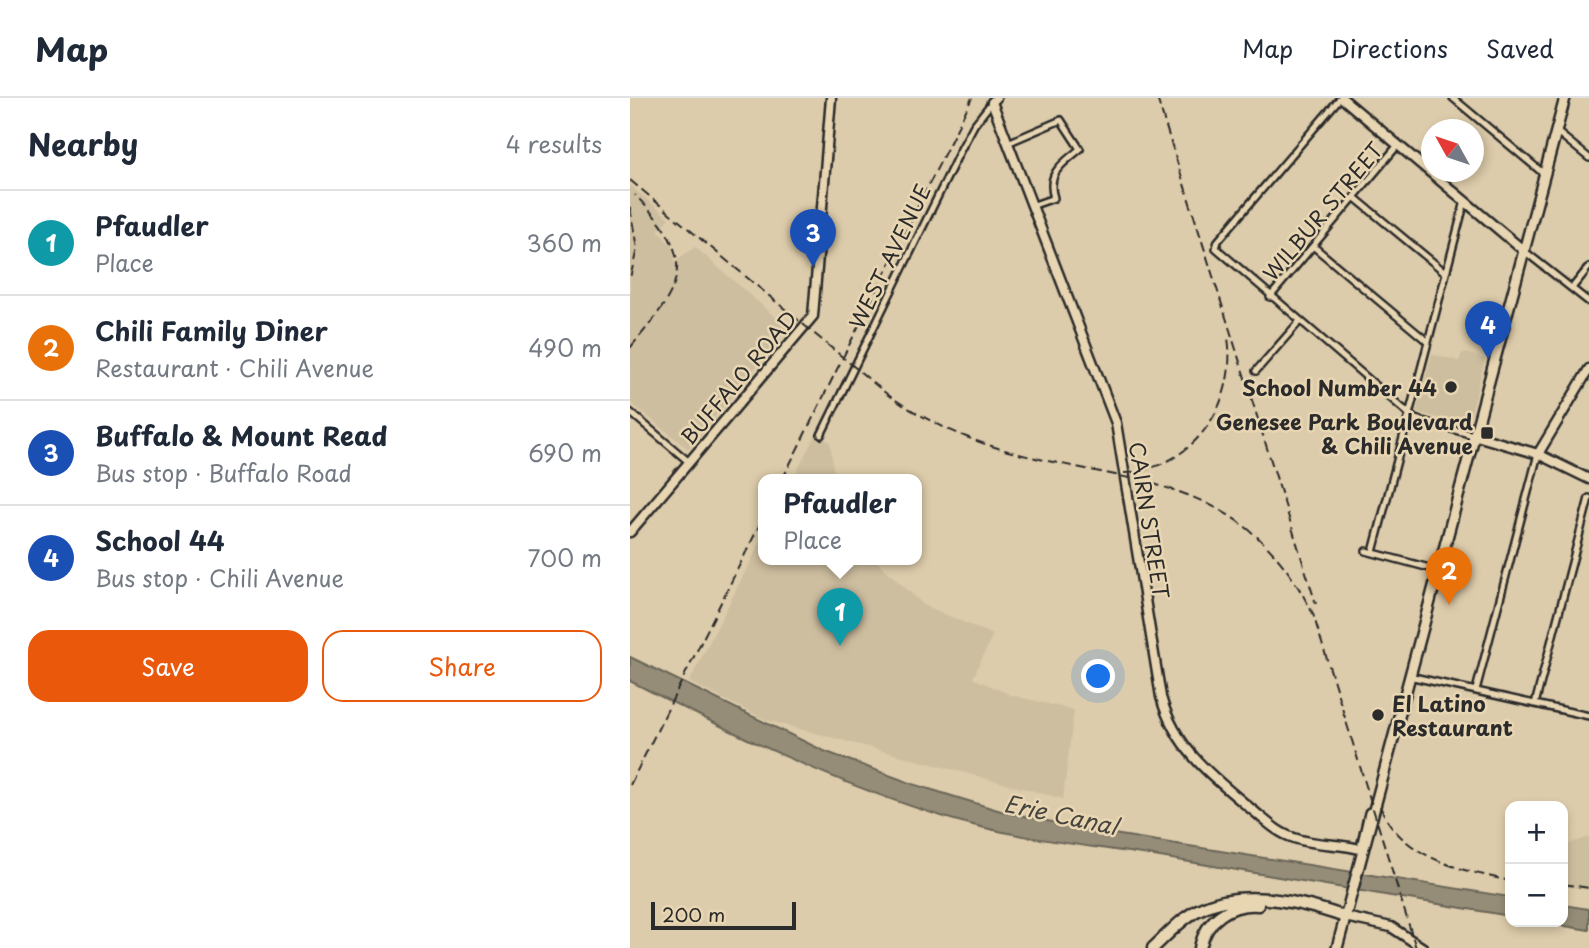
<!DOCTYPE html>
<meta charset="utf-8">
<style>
body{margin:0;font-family:"Playpen Sans",sans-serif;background:#f6f6f7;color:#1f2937}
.controls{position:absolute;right:21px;bottom:21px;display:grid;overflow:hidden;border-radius:14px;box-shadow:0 4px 10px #0003}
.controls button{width:63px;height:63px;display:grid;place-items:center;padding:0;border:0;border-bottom:2px solid #e0e1e3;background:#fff;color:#1f2937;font:35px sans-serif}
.compass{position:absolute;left:791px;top:21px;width:63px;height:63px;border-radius:50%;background:#fff;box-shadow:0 4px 10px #0003;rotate:310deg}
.scale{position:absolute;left:21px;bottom:18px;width:145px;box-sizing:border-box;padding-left:7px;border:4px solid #2b2b2b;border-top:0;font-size:19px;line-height:24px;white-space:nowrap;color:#2b2b2b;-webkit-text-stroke:5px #e8d6b3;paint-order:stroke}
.you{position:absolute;left:469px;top:579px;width:24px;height:24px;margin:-18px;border:5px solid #fff;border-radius:50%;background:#1a73e8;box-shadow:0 0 0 10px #1a73e833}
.badge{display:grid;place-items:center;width:46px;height:46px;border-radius:50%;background:#ea580c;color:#fff;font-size:23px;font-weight:700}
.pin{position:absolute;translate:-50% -58px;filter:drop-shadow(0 2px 4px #0008)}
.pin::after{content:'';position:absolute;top:37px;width:24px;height:21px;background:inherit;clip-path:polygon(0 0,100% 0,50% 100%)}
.popup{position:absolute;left:128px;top:376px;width:164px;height:91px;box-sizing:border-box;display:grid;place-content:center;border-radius:14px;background:#fff;filter:drop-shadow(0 2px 5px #0005);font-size:23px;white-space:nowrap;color:#747a83}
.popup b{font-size:26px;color:#1f2937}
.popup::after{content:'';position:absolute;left:50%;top:100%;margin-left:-14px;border:14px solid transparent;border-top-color:#fff}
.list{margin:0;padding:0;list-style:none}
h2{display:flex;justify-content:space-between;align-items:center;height:91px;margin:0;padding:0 28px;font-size:30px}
h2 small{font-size:23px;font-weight:400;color:#747a83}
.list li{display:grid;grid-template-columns:46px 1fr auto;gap:21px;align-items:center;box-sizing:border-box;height:105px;padding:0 28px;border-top:2px solid #e0e1e3}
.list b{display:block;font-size:26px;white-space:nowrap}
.list p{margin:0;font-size:23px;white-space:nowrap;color:#747a83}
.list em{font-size:23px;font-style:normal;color:#747a83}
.actions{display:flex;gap:14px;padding:21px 28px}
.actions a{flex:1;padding:16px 0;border:2px solid #ea580c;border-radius:21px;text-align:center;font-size:24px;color:#ea580c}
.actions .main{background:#ea580c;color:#fff}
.map{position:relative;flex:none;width:959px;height:850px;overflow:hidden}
header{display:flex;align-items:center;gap:42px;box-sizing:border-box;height:98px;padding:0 35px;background:#fff;border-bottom:2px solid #e0e1e3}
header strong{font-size:33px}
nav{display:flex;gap:38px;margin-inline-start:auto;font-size:24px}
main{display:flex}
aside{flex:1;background:#fff}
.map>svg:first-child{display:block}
.built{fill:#cebea0}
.water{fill:#968d78;stroke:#6b6659;stroke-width:2}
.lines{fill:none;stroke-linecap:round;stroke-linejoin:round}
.street-casing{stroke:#2b2b2b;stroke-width:10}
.secondary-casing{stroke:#2b2b2b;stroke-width:13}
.primary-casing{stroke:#2b2b2b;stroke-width:14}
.highway-casing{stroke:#2b2b2b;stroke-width:15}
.street{stroke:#e8d6b3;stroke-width:5}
.secondary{stroke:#e8d6b3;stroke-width:8}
.primary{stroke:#e8d6b3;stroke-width:9}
.highway{stroke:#e8d6b3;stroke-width:10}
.rail{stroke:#2b2b2b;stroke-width:2;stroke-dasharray:10 5;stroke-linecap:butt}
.poi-dot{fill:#2b2b2b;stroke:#e8d6b3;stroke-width:2.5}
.labels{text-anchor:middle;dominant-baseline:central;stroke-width:5;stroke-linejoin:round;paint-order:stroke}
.street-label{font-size:21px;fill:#2b2b2b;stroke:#e8d6b3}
.poi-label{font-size:21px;font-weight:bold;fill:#2b2b2b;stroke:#e8d6b3;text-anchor:end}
.water-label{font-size:23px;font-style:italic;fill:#46443e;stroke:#e8d6b3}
</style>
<header>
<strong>Map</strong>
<nav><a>Map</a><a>Directions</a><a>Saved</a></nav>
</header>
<main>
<aside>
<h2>Nearby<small>4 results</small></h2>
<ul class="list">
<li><span class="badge" style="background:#0f9aa8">1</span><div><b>Pfaudler</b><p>Place</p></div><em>360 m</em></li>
<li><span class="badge" style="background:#e8710a">2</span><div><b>Chili Family Diner</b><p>Restaurant · Chili Avenue</p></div><em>490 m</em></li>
<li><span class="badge" style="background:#1a4fb4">3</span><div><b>Buffalo &amp; Mount Read</b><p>Bus stop · Buffalo Road</p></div><em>690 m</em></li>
<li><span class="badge" style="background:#1a4fb4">4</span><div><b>School 44</b><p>Bus stop · Chili Avenue</p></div><em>700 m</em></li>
</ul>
<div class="actions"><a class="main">Save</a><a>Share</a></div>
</aside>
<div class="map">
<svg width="959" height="850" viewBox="0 0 959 850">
<rect width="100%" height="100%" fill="#ddccab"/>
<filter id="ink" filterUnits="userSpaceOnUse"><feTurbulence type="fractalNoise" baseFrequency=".0143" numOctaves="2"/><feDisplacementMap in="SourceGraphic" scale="14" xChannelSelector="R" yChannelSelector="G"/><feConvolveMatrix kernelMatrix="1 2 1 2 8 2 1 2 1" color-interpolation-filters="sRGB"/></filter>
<g filter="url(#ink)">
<path class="built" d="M0 87 39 120 28 133 42 148 45 163 65 149 158 230 58 351 0 304Z
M832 254 855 261 838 328 786 314 802 256 829 263Z
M186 336 200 344 205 382H162Z
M133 439V462H245L294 507 363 537 343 580 381 597 444 612 433 701 136 622 59 584Z
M959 739V792L933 788V748Z"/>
<path class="water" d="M0 559 194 653 283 686 371 713 459 732 880 799V818C762 798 643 778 524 758 456 747 388 741 321 721 205 686 107 637 0 583Z
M933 807 959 811V832L911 824H933Z"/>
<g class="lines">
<g class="street-casing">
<path id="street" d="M710 0 588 143 586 150 785 321 843 337
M823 0 914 76
M926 33 959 60
M380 44 431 22 450 51C432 66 416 75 424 100L404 107
M724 99 816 175
M683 148 798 244
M893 152 959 204
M942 190 959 169
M640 199 768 47
M626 273 670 223
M0 314 59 364
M191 337 331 51 344 27 362 4
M736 453 807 472
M743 454 835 103
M779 578 959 618
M846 592 908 356
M905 606 959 400"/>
</g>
<g class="secondary-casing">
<path id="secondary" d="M366 0 362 4 486 325 531 599C545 650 581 678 620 710 634 721 647 735 664 740 686 748 711 745 733 752
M712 0 893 152
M843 337 908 356 959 381
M908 356 959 271
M0 434 183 218 201 0
M715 819 761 829 793 850"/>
</g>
<g class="primary-casing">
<path id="primary" d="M733 745 740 715
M707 850 935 0"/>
</g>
<g class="highway-casing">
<path id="highway" d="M523 850C537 837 551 821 568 812 612 789 672 804 715 819
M570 850C576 821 600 805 628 807"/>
</g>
<use href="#street" class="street"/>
<use href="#secondary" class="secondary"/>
<use href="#primary" class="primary"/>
<use href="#highway" class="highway"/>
<path class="rail" d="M527 0 686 506
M0 82 258 297C296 323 335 341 378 353 508 389 614 376 683 516L786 850
M0 109 7 151 0 180
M0 250C53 187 70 162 5 97
M494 375C561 371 608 308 598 240
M152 382 342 0
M0 687 133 420
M750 708C771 760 831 772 880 783
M933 786 959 790"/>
</g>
</g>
<g class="poi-dot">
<circle cx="821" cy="289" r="7"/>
<rect x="850" y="328" width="14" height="14" rx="3.5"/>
<circle cx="748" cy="617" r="7"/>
</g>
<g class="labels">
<g class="street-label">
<text transform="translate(692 113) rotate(-50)">WILBUR STREET</text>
<text transform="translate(259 158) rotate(-64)">WEST AVENUE</text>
<text transform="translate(108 279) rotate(-50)">BUFFALO ROAD</text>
<text transform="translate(520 422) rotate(81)">CAIRN STREET</text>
</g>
<g class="poi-label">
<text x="807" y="289">School Number 44</text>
<text x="843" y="323">Genesee Park Boulevard<tspan x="843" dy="24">&amp; Chili Avenue</tspan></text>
<text x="762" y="605" text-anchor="start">El Latino<tspan x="762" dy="24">Restaurant</tspan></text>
</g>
<g class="water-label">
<text transform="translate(431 716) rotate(12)">Erie Canal</text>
</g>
</g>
</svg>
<div class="controls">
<button>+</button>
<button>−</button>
</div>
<svg class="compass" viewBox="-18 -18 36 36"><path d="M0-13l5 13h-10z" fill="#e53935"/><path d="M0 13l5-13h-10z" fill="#747a83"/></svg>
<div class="scale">200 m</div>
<div class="you"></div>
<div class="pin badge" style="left:210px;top:548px;background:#0f9aa8">1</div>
<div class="popup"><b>Pfaudler</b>Place</div>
<div class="pin badge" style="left:819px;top:507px;background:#e8710a">2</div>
<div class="pin badge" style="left:183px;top:169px;background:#1a4fb4">3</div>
<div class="pin badge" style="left:858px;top:261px;background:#1a4fb4">4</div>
</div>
</main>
